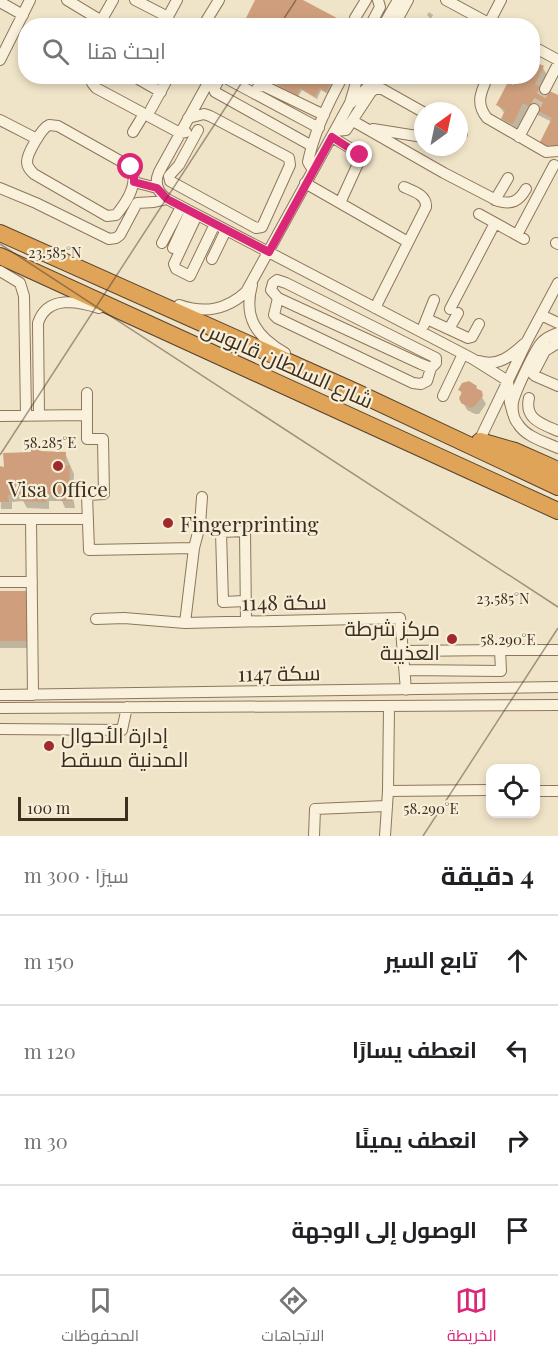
<!DOCTYPE html>
<html lang="ar">
<meta charset="utf-8">
<style>
body{margin:0;font-family:"Playfair Display",Cairo,serif;background:#f6f6f6;color:#202124;direction:rtl}
.controls{position:absolute;right:18px;bottom:18px;display:grid;overflow:hidden;border-radius:12px;box-shadow:0 3px 9px #0003}
.controls button{width:54px;height:54px;display:grid;place-items:center;padding:0;border:0;border-bottom:2px solid #e0e0e0;background:#fff;color:#202124;font:30px sans-serif}
.compass{position:absolute;left:414px;top:102px;width:54px;height:54px;border-radius:50%;background:#fff;box-shadow:0 3px 9px #0003;rotate:33deg}
.scale{position:absolute;left:18px;bottom:15px;width:110px;box-sizing:border-box;padding-left:6px;border:3px solid #3d2e20;border-top:0;font-size:16px;line-height:21px;white-space:nowrap;color:#3d2e20;-webkit-text-stroke:4px #f7eed8;paint-order:stroke}
.stop{position:absolute;width:18px;height:18px;margin:-14px;border:4px solid #db2777;border-radius:50%;background:#fff}
.stop.end{background:#db2777;border-color:#fff;box-shadow:0 2px 6px #0008}
.list{margin:0;padding:0;list-style:none}
h2{display:flex;justify-content:space-between;align-items:center;height:78px;margin:0;padding:0 24px;font-size:26px}
h2 small{font-size:20px;font-weight:400;color:#757577}
.list li{display:grid;grid-template-columns:39px 1fr auto;gap:18px;align-items:center;box-sizing:border-box;height:90px;padding:0 24px;border-top:2px solid #e0e0e0}
.list b{display:block;font-size:22px;white-space:nowrap}
.list em{font-size:20px;font-style:normal;color:#757577}
.icon{flex:none;width:33px;height:33px;fill:none;stroke:currentColor;stroke-width:2;stroke-linecap:round;stroke-linejoin:round}
.map{position:relative;flex:none;width:558px;height:836px;overflow:hidden;direction:ltr}
.search{position:absolute;background:#fff;box-shadow:0 3px 9px #0003;left:18px;right:18px;top:18px;height:66px;display:flex;align-items:center;gap:15px;box-sizing:border-box;padding:0 21px;border-radius:24px;color:#757577;font-size:22px}
.sheet{height:438px;background:#fff}
nav{display:flex;justify-content:space-around;align-items:center;box-sizing:border-box;height:84px;border-top:2px solid #e0e0e0;background:#fff;font-size:16px;color:#757577}
nav a{display:grid;justify-items:center;gap:3px}
nav .on{color:#db2777}
.map>svg:first-child{display:block}
.shadow{fill:#0003}
.building{fill:#cf9f7d}
.lines{fill:none;stroke-linecap:round;stroke-linejoin:round}
.minor-tunnel{stroke:#ccc0a6;stroke-width:10;stroke-dasharray:10 5;stroke-linecap:butt}
.minor-casing{stroke:#8d765c;stroke-width:12}
.highway-casing{stroke:#5b4430;stroke-width:18}
.minor{stroke:#faf1dc;stroke-width:10}
.highway{stroke:#e0a458;stroke-width:16}
.route{stroke:#db2777;stroke-width:8}
.ticks{fill:none;stroke:#3d2e20;stroke-width:1.5;stroke-opacity:0.45}
.poi-dot{fill:#9e2a2b;stroke:#f7eed8;stroke-width:2}
.labels{text-anchor:middle;dominant-baseline:central;stroke-width:4.5;stroke-linejoin:round;paint-order:stroke}
.street-label{font-size:21px;fill:#3d2e20;stroke:#f7eed8}
.poi-label{font-size:21px;fill:#3d2e20;stroke:#f7eed8;text-anchor:start}
.ticks-label{font-size:15px;text-anchor:middle;fill:#3d2e20;stroke:#f7eed8;stroke-width:4.5;stroke-linejoin:round;paint-order:stroke}
</style>
<div class="map">
<svg width="558" height="836" viewBox="0 0 558 836">
<rect width="100%" height="100%" fill="#f0e4c8"/>
<path class="shadow" d="M429 12 433 15 431 19 427 15Z
M543 68 547 75 541 88 558 97V157L545 151 552 122 528 110 517 131 507 126 503 119 505 114 498 105 513 87 532 76Z
M260 76H338L328 94 321 90 317 99 302 90 298 97Z
M476 387 486 404 479 414H475L467 410 463 402 462 394 460 390Z
M38 446 42 453H65L74 474 73 497 75 508H65L62 501H49V509L27 508 23 501 12 502V509H1L0 468 6 469 33 453Z
M0 592 32 648H0Z"/>
<path class="building" d="M255 0H303L352 26H242Z
M532 61 544 66 535 84 558 95V146L555 152 539 144 552 118 523 103 513 124 501 119 505 110 496 105 508 82 513 85 517 76H532Z
M261 76H335L326 92 320 88 315 97 300 88 297 95Z
M469 381 477 386 476 388 482 391 483 396 475 406 470 408 461 403 459 398 462 392 458 390 462 383Z
M31 444H39V451L66 452 65 466 70 465 69 493H72V501H60L59 494H46V502L21 501V494L8 495 9 502H0V466L4 467 3 453 31 452Z
M0 591H28L29 641H0Z"/>
<g class="lines">
<path class="minor-tunnel" d="M534 109 545 89"/>
<g class="minor-casing">
<path id="minor" d="M1 0 0 2 23 15
M67 0 110 26
M135 0 168 17
M446 0 494 26
M355 18 366 0
M101 21 113 0
M489 23 501 0
M163 26 177 0
M203 26 219 0
M370 26 380 7 378 0
M383 26 398 0
M394 26 408 0
M532 46 558 60
M0 60 30 0
M92 76V83L96 88 180 133 186 132
M133 76 161 92
M214 76 209 81 159 172C154 183 157 192 167 199L473 359 508 381 510 403 513 414
M221 76 214 89 215 92 312 146
M222 76 319 128
M488 76C481 92 475 103 487 118L546 152 558 151
M545 89 558 64
M255 94 258 87 264 86 324 115
M351 103 369 86 375 76
M151 109 169 76
M188 118 204 114 210 116 289 158 290 165 262 227 256 228 170 181 169 176 179 165 198 130
M0 120 37 139
M353 121 444 173 498 201C512 205 519 201 526 189
M49 125 58 126 131 167C139 183 126 203 116 215L107 216 34 174C30 170 27 167 27 162 27 153 42 128 49 125Z
M373 129 423 137
M335 131 346 130 371 92 375 89H382L423 112
M133 132 144 114
M459 132 462 134
M332 137 358 153 361 157 340 203
M519 137 534 109
M313 170 308 162C314 132 328 103 343 76
M134 182 157 188
M305 183 408 242
M0 188 36 203 109 239 116 238 120 235 137 203 154 202 167 199
M495 200 508 178
M479 214 524 239
M197 215 174 264 176 269 190 276 215 224
M517 235 554 165
M162 243 181 207
M556 243 558 244
M173 248 190 211
M212 259 226 230
M0 271 20 283 24 296 26 415
M277 280 286 283 436 358V363L431 368 421 364 278 298 271 290 273 283Z
M252 285C243 318 257 337 285 353
M278 298 274 315 277 318 413 383 421 384 427 381 431 368
M179 305C205 314 226 310 246 292L350 103 358 76
M375 308 426 207C427 195 413 191 404 187
M450 309 495 223
M541 315 558 323
M427 319 468 338 472 337 479 324
M424 325 434 300
M449 329 458 313
M558 333C552 335 546 338 542 342 535 349 515 392 513 402 512 410 513 418 518 424 526 437 545 442 558 448
M558 343 545 351 533 374 535 376 558 386
M479 361C498 367 511 356 524 344
M87 393V439H103L104 494 87 495 89 550 194 548
M443 396 463 354
M529 398C524 419 542 424 558 431
M39 415 38 323C47 295 78 301 99 308
M0 416 87 415
M479 441 527 341 558 283
M0 519H87
M31 519 33 695
M0 582H32
M245 601 223 602 221 532 245 531 246 621
M96 619 124 618 185 623 400 618 406 690
M185 623 194 548 200 525 202 497
M500 650H558
M403 651 500 650 501 671 405 670
M0 695 558 687
M0 708 558 705
M0 729 122 730 127 707
M388 791 490 790
M536 791H558
M314 836 315 809 386 806
M385 836 388 791 389 706"/>
</g>
<g class="highway-casing">
<path id="highway" d="M0 233 356 392 558 487
M0 256 558 511
M480 441 515 451 558 470"/>
</g>
<use href="#minor" class="minor"/>
<use href="#highway" class="highway"/>
</g>
<g class="lines">
<path class="route" d="M131 167 134 175V182L157 188 167 199 269 252 332 137 360 155"/>
</g>
<path class="ticks" d="M279 26 296 0M0 244 558 607M0 455 246 76M423 836 558 628"/>
<g class="poi-dot">
<circle cx="58" cy="466" r="6"/>
<circle cx="168" cy="523" r="6"/>
<circle cx="452" cy="639" r="6"/>
<circle cx="49" cy="746" r="6"/>
</g>
<g class="labels">
<g class="street-label">
<text transform="translate(288 363) rotate(24)">شارع السلطان قابوس</text>
<text transform="translate(284 601) rotate(-1)">سكة 1148</text>
<text transform="translate(279 672) rotate(-1)">سكة 1147</text>
</g>
<g class="poi-label">
<text x="58" y="488" text-anchor="middle">Visa Office</text>
<text x="180" y="523">Fingerprinting</text>
<text x="440" y="627" text-anchor="end">مركز شرطة<tspan x="440" dy="24">العذيبة</tspan></text>
<text x="61" y="734">إدارة الأحوال<tspan x="61" dy="24">المدنية مسقط</tspan></text>
</g>
</g>
<g class="ticks-label">
<text x="55" y="258">23.585°N</text>
<text x="50" y="448">58.285°E</text>
<text x="503" y="604">23.585°N</text>
<text x="508" y="645">58.290°E</text>
<text x="431" y="814">58.290°E</text>
</g>
</svg>
<div class="controls">
<button><svg class="icon" aria-label="locate" viewBox="0 0 24 24"><circle cx="12" cy="12" r="6"/><path d="M12 2v4M12 18v4M2 12h4M18 12h4"/></svg></button>
</div>
<svg class="compass" viewBox="-18 -18 36 36"><path d="M0-13l5 13h-10z" fill="#e53935"/><path d="M0 13l5-13h-10z" fill="#757577"/></svg>
<div class="scale">100 m</div>
<div class="stop" style="left:131px;top:167px"></div>
<div class="stop end" style="left:360px;top:155px"></div>
<div class="search"><svg class="icon" aria-label="search" viewBox="0 0 24 24"><circle cx="10" cy="10" r="6"/><path d="M15 15l6 6"/></svg>ابحث هنا</div>
</div>
<section class="sheet">
<h2>4 دقيقة<small>سيرًا · 300 m</small></h2>
<ul class="list">
<li><svg class="icon" aria-label="ahead" viewBox="0 0 24 24"><path d="M12 20V5M6 11l6-6 6 6"/></svg><div><b>تابع السير</b></div><em>150 m</em></li>
<li><svg class="icon" aria-label="left" viewBox="0 0 24 24"><path d="M17 20v-9H6M10 6l-5 5 5 5"/></svg><div><b>انعطف يسارًا</b></div><em>120 m</em></li>
<li><svg class="icon" aria-label="right" viewBox="0 0 24 24"><path d="M7 20v-9h11M14 6l5 5-5 5"/></svg><div><b>انعطف يمينًا</b></div><em>30 m</em></li>
<li><svg class="icon" aria-label="arrive" viewBox="0 0 24 24"><path d="M6 21V4h12l-3 4 3 4H6"/></svg><div><b>الوصول إلى الوجهة</b></div></li>
</ul>
</section>
<nav>
<a class="on"><svg class="icon" aria-label="map" viewBox="0 0 24 24"><path d="M3 6l6-2 6 2 6-2v14l-6 2-6-2-6 2zM9 4v14M15 6v14"/></svg>الخريطة</a>
<a><svg class="icon" aria-label="directions" viewBox="0 0 24 24"><path d="M12 3l9 9-9 9-9-9zM9 14v-3h6M13 9l2 2-2 2"/></svg>الاتجاهات</a>
<a><svg class="icon" aria-label="saved" viewBox="0 0 24 24"><path d="M7 4h10v16l-5-4-5 4z"/></svg>المحفوظات</a>
</nav>
